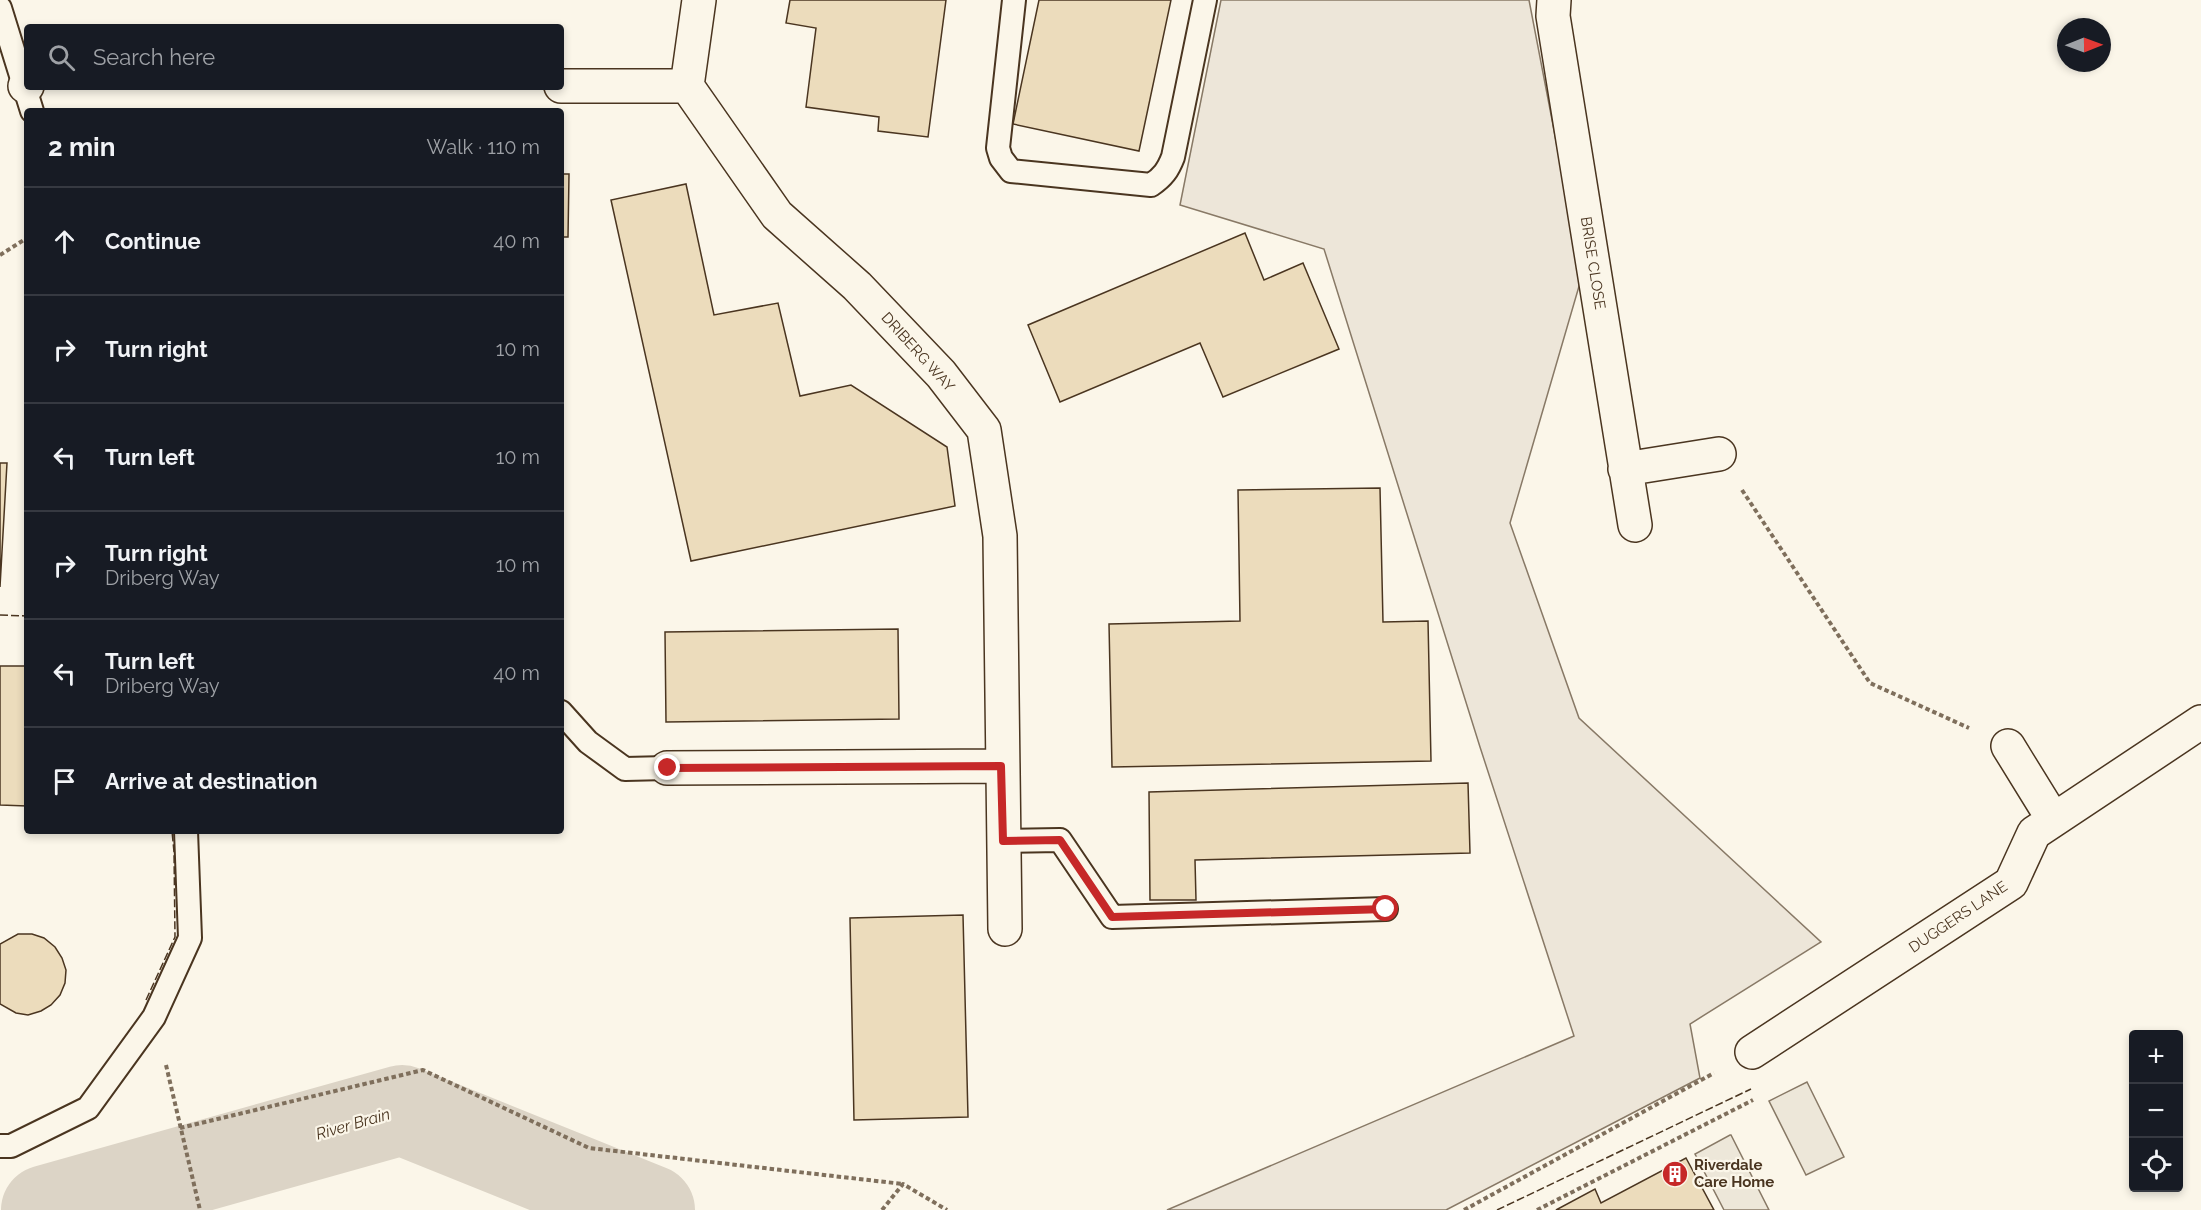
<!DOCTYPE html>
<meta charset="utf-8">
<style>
body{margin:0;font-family:Raleway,sans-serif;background:#20242c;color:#f1f3f6}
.controls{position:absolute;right:18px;bottom:18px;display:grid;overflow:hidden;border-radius:6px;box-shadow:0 3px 9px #0003}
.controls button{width:54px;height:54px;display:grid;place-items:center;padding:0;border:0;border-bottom:2px solid #363941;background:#171b24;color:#f1f3f6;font:30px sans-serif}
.compass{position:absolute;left:2057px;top:18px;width:54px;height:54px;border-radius:50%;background:#171b24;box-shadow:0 3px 9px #0003;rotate:89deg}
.stop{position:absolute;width:18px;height:18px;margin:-14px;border:4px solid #c62828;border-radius:50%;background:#fff}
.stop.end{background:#c62828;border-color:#fff;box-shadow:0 2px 6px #0008}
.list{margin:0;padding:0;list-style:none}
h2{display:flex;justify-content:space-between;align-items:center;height:78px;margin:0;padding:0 24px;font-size:26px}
h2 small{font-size:20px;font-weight:400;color:#9ea1a6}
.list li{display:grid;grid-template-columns:39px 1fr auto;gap:18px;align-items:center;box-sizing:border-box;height:108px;padding:0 24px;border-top:2px solid #363941}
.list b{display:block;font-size:22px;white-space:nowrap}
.list p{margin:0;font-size:20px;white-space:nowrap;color:#9ea1a6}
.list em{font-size:20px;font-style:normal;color:#9ea1a6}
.icon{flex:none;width:33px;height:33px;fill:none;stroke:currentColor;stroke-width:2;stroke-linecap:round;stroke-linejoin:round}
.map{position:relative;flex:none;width:2201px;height:1210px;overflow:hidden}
.search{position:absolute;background:#171b24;box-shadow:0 3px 9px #0003;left:24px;top:24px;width:540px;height:66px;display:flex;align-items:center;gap:15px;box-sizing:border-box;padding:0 21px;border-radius:6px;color:#9ea1a6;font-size:22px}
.panel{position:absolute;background:#171b24;box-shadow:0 3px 9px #0003;left:24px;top:108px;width:540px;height:726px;border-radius:6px}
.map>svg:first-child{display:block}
.green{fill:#ede6d9;stroke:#887966;stroke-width:1.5}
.parking{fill:#ede7d9;stroke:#887966;stroke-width:1.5}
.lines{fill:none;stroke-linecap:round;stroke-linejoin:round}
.river{stroke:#dcd4c6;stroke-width:90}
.building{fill:#ecdcbc;stroke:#4a3520;stroke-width:1.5}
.service-casing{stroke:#4a3520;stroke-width:26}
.minor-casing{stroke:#4a3520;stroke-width:36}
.path{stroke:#7f6f5c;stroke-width:4;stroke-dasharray:4.5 3;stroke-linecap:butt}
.service{stroke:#fbf6e9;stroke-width:22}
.minor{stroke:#fbf6e9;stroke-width:33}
.fence{stroke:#4a3520;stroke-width:1.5;stroke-dasharray:8 3;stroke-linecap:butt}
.route{stroke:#c62828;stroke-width:8}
.labels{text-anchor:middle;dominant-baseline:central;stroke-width:4.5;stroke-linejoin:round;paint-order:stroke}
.street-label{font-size:15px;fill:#4a3520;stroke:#fbf6e9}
.poi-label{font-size:15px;font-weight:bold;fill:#4a3520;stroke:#fbf6e9;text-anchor:start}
.water-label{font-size:16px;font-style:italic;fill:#4a3520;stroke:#fbf6e9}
</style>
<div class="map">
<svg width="2201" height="1210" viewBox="0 0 2201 1210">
<rect width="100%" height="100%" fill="#fbf6e9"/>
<path class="green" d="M1221 0H1529L1582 276 1510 523 1579 718 1821 942 1690 1024 1700 1078 1446 1210H1167L1574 1036 1480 747 1324 249 1180 205Z"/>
<path class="parking" d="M1807 1082 1844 1157 1806 1175 1769 1101Z
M1730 1135H1731L1769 1210H1724L1695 1154Z"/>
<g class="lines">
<path class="river" d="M46 1210 402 1110 650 1210"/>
</g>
<path class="building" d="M790 0H946L928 137 878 131 879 117 806 107 816 28 786 23Z
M1039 0H1171L1139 151 1013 124Z
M561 174H569L568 237H561Z
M686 184 714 315 778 303 800 396 851 385 947 447 955 506 691 561 611 200Z
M1245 233 1264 280 1303 263 1339 349 1223 397 1200 343 1060 402 1028 325Z
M0 463H7L0 587Z
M1380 488 1383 622 1428 621 1431 761 1112 767 1109 624 1240 621 1238 490Z
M898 629 899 719 666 722 665 632Z
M0 666H27V806L0 805Z
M1468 783 1470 853 1195 860 1196 900H1150L1149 792Z
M963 915 968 1117 854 1120 850 918Z
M18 934H32L44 938 55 947 62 958 66 970 65 983 60 995 51 1005 41 1011 28 1015 16 1013 0 1004V944Z
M1686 1158 1714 1210H1556L1595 1189 1601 1203Z"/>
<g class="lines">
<g class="service-casing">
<path id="service" d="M1014 0 998 148 1001 158 1011 171 1151 185C1163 177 1168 170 1173 157L1205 0
M0 8 32 111
M561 712 588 742 625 769 667 768
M1003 841 1060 840 1112 917 1386 909
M0 1146H11L88 1108 154 1017 190 938 186 831"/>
</g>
<g class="minor-casing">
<path id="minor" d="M699 0 687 86 777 215 857 286 941 374 984 430 1000 536 1005 929
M1554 0 1553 16 1635 525
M25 86H27
M561 86H687
M1625 469 1719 454
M2008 746 2053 819
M667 768 1001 766
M1752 1052 2011 883 2034 833 2201 722"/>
</g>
<path class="path" d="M0 255 27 238
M1742 490 1870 683 1969 728
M166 1065 200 1210
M180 1128 423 1070 589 1148 903 1184
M882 1210 903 1184 947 1210
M1464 1210 1714 1073
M1537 1210 1753 1100"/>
<use href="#service" class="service"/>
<use href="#minor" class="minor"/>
<path class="fence" d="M0 615 27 616
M146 1000 175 937 174 852 172 831
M1497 1210 1751 1089"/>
</g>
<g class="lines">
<path class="route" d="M668 768 1001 766 1003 841 1060 840 1112 917 1386 909"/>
</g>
<defs>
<g id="building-disc" transform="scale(1.35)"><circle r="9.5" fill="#c62828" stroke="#fbf6e9"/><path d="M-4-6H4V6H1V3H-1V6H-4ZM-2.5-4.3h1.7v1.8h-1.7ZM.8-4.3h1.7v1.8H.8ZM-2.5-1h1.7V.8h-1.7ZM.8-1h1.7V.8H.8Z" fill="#fff"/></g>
</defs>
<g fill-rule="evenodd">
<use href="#building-disc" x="1675" y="1174"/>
</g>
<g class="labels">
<g class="street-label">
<text transform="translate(1593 263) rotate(81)">BRISE CLOSE</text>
<text transform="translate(918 352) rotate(48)">DRIBERG WAY</text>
<text transform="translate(1958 917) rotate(-34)">DUGGERS LANE</text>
</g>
<g class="poi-label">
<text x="1694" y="1165">Riverdale<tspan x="1694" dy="17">Care Home</tspan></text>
</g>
<g class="water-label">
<text transform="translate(353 1124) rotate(-16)">River Brain</text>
</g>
</g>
</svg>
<div class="controls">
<button>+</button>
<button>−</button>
<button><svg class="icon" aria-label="locate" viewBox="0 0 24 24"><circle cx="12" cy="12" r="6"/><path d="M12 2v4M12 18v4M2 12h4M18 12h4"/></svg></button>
</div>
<svg class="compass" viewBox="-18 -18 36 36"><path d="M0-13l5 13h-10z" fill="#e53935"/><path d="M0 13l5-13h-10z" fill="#9ea1a6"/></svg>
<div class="stop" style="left:1386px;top:909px"></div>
<div class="stop end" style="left:668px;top:768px"></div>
<div class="search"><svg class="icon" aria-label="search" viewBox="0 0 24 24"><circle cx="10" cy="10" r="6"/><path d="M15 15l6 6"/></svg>Search here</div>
<section class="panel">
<h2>2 min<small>Walk · 110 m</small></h2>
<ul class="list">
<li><svg class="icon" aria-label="ahead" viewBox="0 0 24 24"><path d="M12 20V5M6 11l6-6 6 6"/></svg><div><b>Continue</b></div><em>40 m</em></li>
<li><svg class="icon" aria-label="right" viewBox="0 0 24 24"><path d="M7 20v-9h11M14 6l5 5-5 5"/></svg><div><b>Turn right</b></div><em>10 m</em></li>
<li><svg class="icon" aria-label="left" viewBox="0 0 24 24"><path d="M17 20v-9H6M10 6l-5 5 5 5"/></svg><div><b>Turn left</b></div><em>10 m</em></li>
<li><svg class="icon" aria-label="right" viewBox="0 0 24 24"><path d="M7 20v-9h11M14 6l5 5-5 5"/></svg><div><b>Turn right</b><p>Driberg Way</p></div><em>10 m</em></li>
<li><svg class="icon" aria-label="left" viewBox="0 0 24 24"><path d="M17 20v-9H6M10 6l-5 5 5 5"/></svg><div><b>Turn left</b><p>Driberg Way</p></div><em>40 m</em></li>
<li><svg class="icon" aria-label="arrive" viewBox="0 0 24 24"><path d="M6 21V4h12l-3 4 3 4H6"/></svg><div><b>Arrive at destination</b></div></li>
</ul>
</section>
</div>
